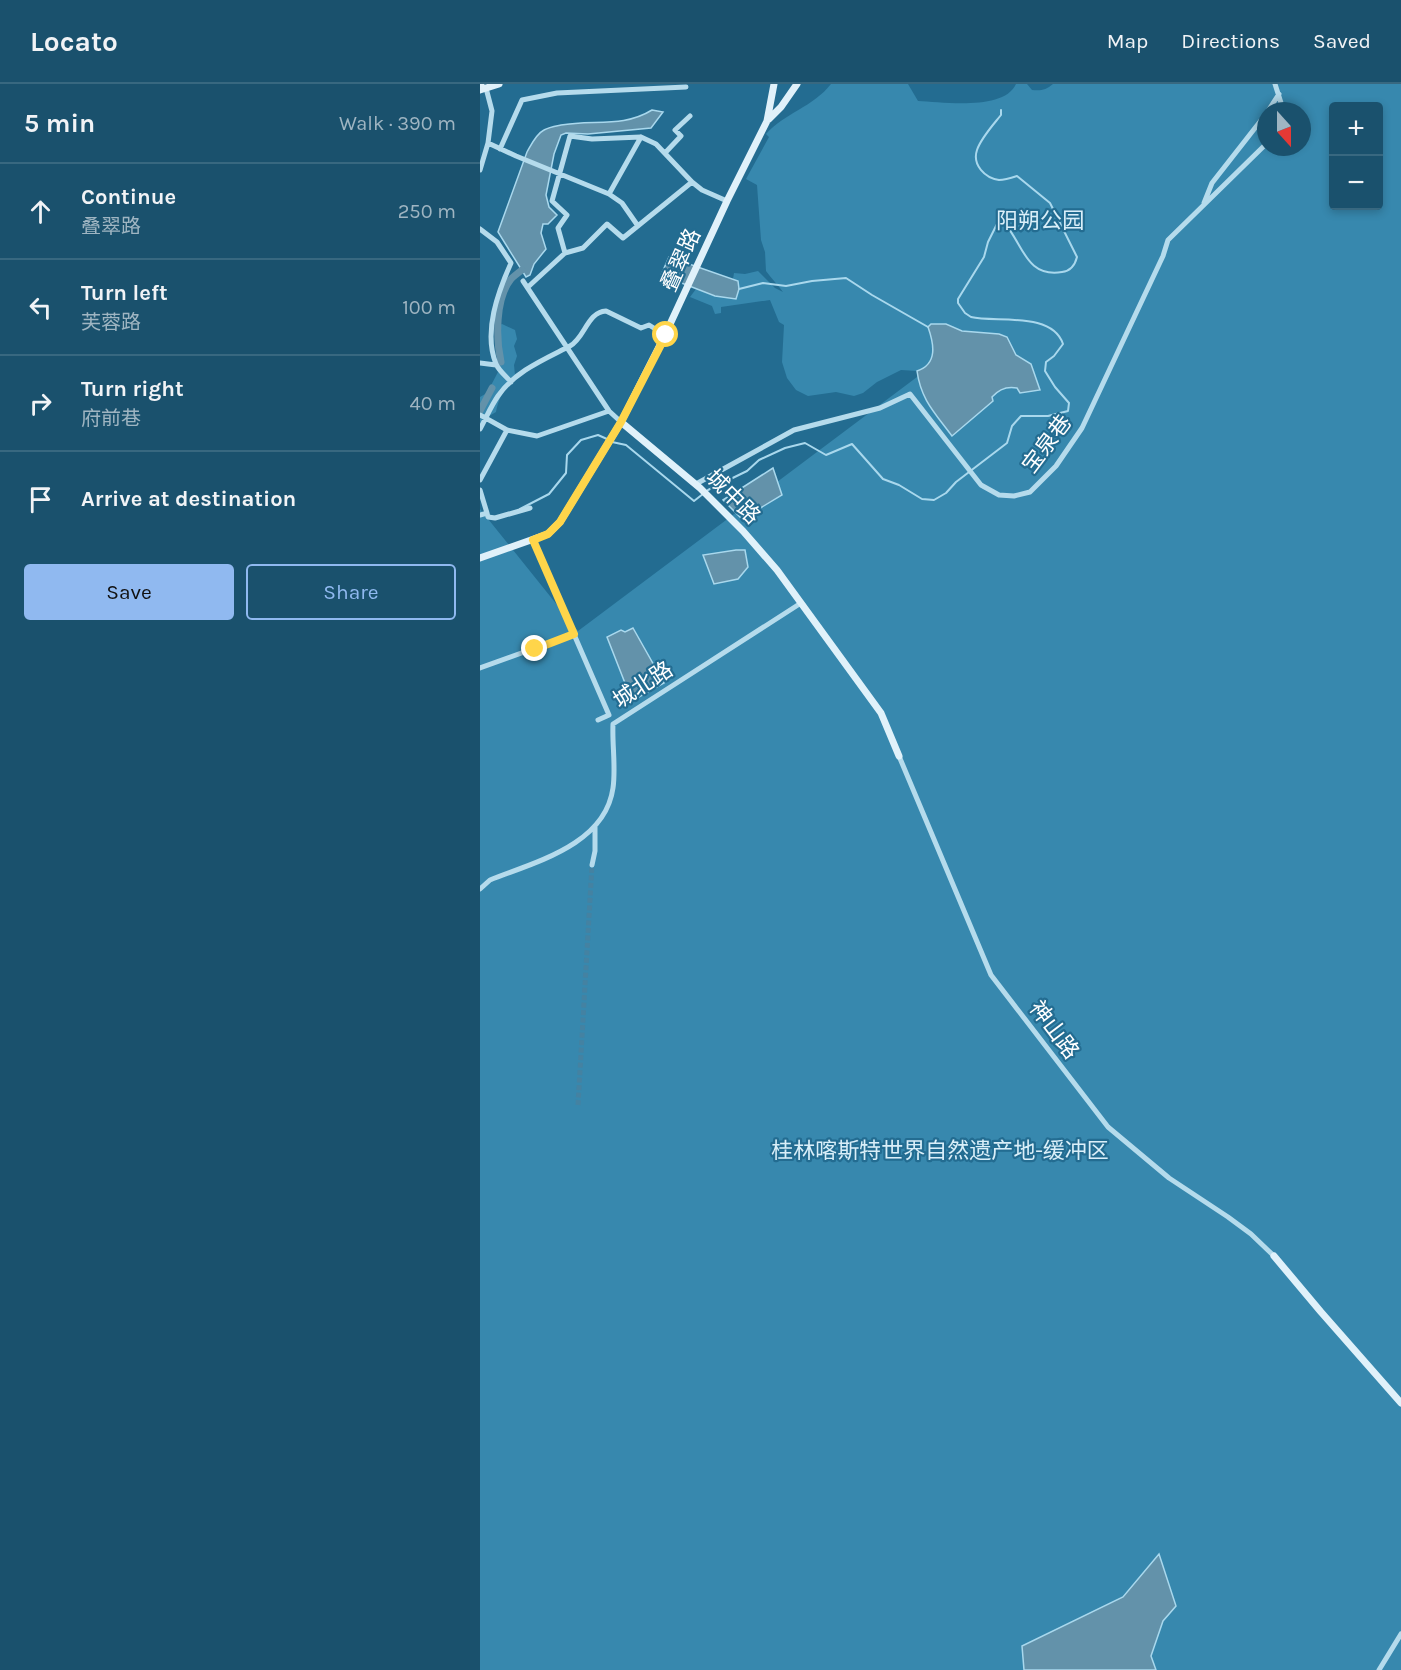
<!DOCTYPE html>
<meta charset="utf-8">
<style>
body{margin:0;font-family:Karla,"Noto Sans SC",sans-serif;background:#275b75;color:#f1f3f6}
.controls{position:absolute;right:18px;top:18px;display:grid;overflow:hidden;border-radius:6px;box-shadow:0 3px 9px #0003}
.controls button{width:54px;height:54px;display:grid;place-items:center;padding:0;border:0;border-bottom:2px solid #386880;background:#1a516d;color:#f1f3f6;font:30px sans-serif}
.compass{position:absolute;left:777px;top:18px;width:54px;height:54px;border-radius:50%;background:#1a516d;box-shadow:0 3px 9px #0003;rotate:159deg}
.stop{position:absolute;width:18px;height:18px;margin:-14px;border:4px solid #ffd54a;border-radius:50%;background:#fff}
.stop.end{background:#ffd54a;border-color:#fff;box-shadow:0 2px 6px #0008}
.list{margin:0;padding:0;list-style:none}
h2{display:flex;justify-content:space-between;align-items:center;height:78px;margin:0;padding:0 24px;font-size:26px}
h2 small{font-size:20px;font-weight:400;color:#9fb5c2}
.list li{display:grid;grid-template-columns:39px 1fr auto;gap:18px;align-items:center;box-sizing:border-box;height:96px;padding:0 24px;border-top:2px solid #386880}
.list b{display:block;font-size:22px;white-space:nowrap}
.list p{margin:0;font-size:20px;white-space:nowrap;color:#9fb5c2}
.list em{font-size:20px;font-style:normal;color:#9fb5c2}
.actions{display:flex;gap:12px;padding:18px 24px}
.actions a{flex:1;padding:14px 0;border:2px solid #90b9f0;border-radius:6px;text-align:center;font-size:21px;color:#90b9f0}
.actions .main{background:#90b9f0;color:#111}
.icon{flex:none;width:33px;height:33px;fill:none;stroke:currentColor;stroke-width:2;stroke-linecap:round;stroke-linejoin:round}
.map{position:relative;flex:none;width:921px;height:1586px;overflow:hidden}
header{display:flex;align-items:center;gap:36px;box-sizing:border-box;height:84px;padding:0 30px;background:#1a516d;border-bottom:2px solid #386880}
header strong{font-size:28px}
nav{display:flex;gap:33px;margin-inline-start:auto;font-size:21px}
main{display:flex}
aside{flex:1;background:#1a516d}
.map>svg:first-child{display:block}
.green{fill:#3788ae;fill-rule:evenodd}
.water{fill:#6392aa;stroke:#a9d8ed;stroke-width:1.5}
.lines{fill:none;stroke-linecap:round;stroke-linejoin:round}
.stream{stroke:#a9d8ed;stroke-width:2}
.canal{stroke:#6392aa;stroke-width:7}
.street-tunnel{stroke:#4482a2;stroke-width:5;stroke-dasharray:5 2.5;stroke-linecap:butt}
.street{stroke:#b5dbec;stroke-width:5}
.secondary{stroke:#e0f1fa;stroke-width:7}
.route{stroke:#ffd54a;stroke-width:8}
.labels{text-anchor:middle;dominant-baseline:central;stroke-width:4.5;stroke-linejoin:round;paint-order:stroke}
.park-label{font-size:22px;fill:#daeff9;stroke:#236c91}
.street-label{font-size:22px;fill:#fff;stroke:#236c91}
</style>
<header>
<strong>Locato</strong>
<nav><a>Map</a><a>Directions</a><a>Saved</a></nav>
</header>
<main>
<aside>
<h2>5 min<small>Walk · 390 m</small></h2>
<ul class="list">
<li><svg class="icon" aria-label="ahead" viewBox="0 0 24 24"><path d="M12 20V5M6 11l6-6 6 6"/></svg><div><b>Continue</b><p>叠翠路</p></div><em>250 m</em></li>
<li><svg class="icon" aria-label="left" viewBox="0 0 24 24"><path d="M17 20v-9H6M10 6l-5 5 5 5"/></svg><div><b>Turn left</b><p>芙蓉路</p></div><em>100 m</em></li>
<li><svg class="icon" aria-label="right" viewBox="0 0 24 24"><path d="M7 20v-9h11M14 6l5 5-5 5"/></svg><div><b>Turn right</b><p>府前巷</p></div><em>40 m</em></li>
<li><svg class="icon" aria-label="arrive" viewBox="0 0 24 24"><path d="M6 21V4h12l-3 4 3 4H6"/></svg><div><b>Arrive at destination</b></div></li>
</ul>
<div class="actions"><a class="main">Save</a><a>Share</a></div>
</aside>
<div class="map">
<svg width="921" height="1586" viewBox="0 0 921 1586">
<rect width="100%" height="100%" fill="#236c91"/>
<path class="green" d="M351 0H428L438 17C463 18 524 27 536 0H547L552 6C561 7 566 6 573 0H921V1586H0V425L98 547 437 293V287L421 286 397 298 383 309 374 312 356 308 328 312 316 306 307 294 302 278 304 241 299 238 290 216 241 223V229L235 230 232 222 210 213 216 205 235 212 259 205 258 197 253 195 254 189 265 190 278 187 295 204 303 208C298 201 291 194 286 187L285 168 281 156 277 101 266 95 289 53 286 50C305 29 333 23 351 0ZM854 22H898V122H854ZM786 27H822V63H786Z
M22 240 35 246 37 255 34 262 37 272 34 281 35 291C26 301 18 315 16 328L2 336 0 340V313L7 309 18 288 15 243Z"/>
<path class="water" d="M172 26 183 28 171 44 108 50 86 49 81 51 74 70 66 111 69 123 77 131 68 140H63L61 149 66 165 54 180 50 191 46 193 18 148 47 68C51 61 56 50 64 46 69 43 76 42 81 41 113 35 143 44 172 26Z
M189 173 258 197 259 205 256 215 235 212 181 191Z
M451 240H466L482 247 519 250 527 253 536 271 551 280 560 306 540 309 537 304C527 302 519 305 512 313L513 317 472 352C455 329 441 316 437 287 458 280 454 260 448 243Z
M293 384 302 411 262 435 243 416Z
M256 466H265L268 483 258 495 234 500 223 471Z
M153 544 184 599 152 617 127 553 141 546 145 548Z
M679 1470 696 1522 683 1537 671 1572 676 1586H544L542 1562 643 1513Z"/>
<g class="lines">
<path class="stream" d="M259 205 283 199 306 202 332 197 366 194 392 211 448 243
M132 358 146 361 214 417 228 406 267 387 279 376 305 364 325 359 346 371 372 360 403 395 419 401 442 415 454 416 466 409 476 398 527 359 532 342 541 332H568L588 327 589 319 575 303 565 287 566 278 574 272 583 260C572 227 515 239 491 233L485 229 478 219V215L504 173 508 158 517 140H525C543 160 546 194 582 188 591 187 595 181 597 173L570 119 537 92C531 94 525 96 519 96 505 94 492 81 497 66 501 54 513 41 521 31V26
M40 425 69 410 86 389 87 371 101 356 118 351 127 355"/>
<path class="canal" d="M21 278C16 255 15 215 31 195 34 192 38 189 42 186
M0 327 12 304"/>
<path class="street-tunnel" d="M98 1021 112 781"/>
<path class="street" d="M795 0 802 22 801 27
M788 27 799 10
M8 59 36 72 129 110 142 119 158 142
M20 65 42 16 77 9 206 3
M185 69 201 52 195 46 210 32
M0 86 8 59 12 27 6 4
M129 110 161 53
M724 119 732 99 786 30
M0 145 17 158 31 179C18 208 3 248 16 280 19 287 26 292 31 298
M85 169 78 144 87 131 72 117 90 52 112 55 161 53 176 60 212 98
M43 197 129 327 141 338
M48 203 85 169 103 164 127 140 143 154 212 98 222 106 247 117
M0 279 16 281
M0 331 27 346 57 352 129 327
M0 345C6 334 11 322 18 312 35 287 65 275 90 262 105 254 107 228 126 227L161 244 169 241 185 251
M0 396 27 346
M216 400 314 346 400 324 430 310 501 401 519 411 534 412 550 408 576 382 602 344 683 172 688 156 786 60
M0 406 7 429
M0 431 7 429 8 433 15 434 50 424
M51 457 53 456 129 631 118 636
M0 584 94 550
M419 672 511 891 628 1043 689 1094 748 1133 771 1150 794 1172
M112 781 115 767V742
M0 805 10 796C55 778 125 761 133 704 136 683 132 661 133 640L321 519
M899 1586 921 1550"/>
<path class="secondary" d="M0 0H1
M0 6 19 0
M289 35 301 23 317 0
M141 338 220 404 263 447 297 486 401 629 419 672
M0 474 68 450 80 438 141 338 185 251 247 117 287 37 294 0
M794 1172 841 1228 921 1319"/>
</g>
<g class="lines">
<path class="route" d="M55 565 94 550 53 456 68 450 80 438 141 338 186 251"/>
</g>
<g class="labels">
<g class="park-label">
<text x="560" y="137">阳朔公园</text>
<text x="460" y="1067">桂林喀斯特世界自然遗产地-缓冲区</text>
</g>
<g class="street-label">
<text transform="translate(201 176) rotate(-66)">叠翠路</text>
<text transform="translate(567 360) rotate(-53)">宝泉巷</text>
<text transform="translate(253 413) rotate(45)">城中路</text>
<text transform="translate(163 601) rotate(-33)">城北路</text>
<text transform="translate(574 946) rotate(53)">神山路</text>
</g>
</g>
</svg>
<div class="controls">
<button>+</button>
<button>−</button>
</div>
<svg class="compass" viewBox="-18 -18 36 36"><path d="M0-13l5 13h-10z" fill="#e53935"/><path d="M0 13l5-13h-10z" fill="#9fb5c2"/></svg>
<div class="stop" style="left:186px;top:251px"></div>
<div class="stop end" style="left:55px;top:565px"></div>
</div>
</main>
